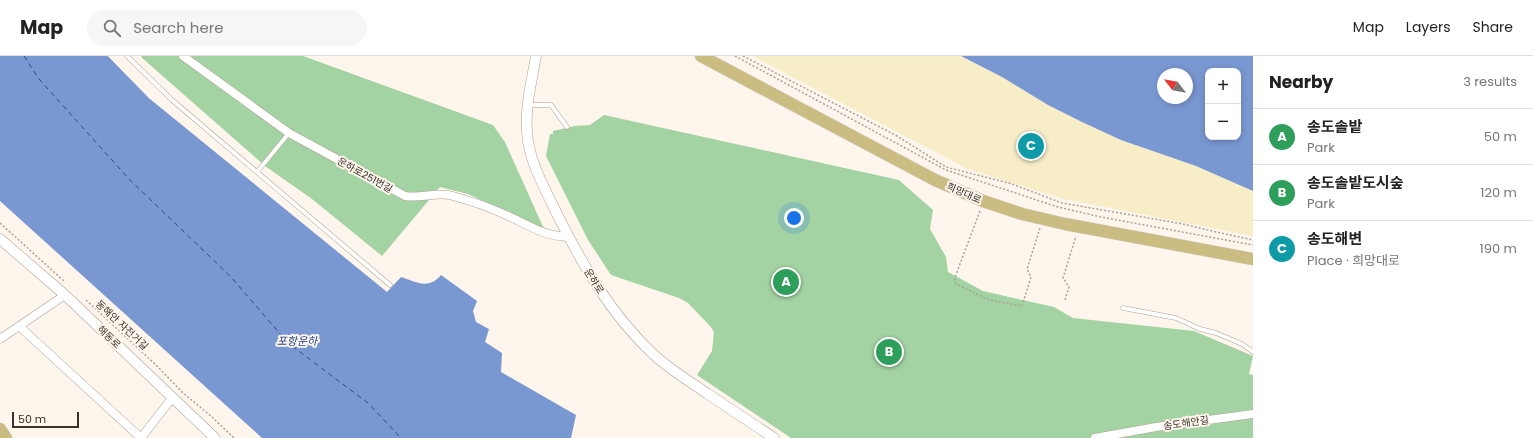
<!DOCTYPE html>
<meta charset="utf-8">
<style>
body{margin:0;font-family:Poppins,"Noto Sans KR",sans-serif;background:#f6f6f6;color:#222}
.controls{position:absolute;right:12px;top:12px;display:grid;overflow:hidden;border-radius:8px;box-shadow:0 2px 6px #0003}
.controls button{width:36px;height:36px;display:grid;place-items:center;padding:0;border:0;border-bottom:1px solid #e0e0e0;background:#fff;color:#222;font:20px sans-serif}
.compass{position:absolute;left:1157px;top:12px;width:36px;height:36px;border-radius:50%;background:#fff;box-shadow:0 2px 6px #0003;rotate:301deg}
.scale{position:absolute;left:12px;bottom:10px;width:67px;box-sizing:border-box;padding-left:4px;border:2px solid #37322c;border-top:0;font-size:11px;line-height:14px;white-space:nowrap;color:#37322c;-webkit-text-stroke:3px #fef5ec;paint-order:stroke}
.you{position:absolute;left:794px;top:162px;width:14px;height:14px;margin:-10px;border:3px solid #fff;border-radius:50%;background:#1a73e8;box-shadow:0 0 0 6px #1a73e833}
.badge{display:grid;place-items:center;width:26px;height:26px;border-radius:50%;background:#7c3aed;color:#fff;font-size:13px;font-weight:700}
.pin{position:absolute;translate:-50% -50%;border:2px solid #fff;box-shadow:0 1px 4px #0006}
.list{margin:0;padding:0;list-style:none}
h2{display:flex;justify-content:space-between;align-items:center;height:52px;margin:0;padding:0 16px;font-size:17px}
h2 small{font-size:13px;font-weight:400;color:#767676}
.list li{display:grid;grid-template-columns:26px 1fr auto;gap:12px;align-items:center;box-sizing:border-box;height:56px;padding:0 16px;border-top:1px solid #e0e0e0}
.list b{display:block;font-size:15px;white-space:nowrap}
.list p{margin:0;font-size:13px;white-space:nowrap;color:#767676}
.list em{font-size:13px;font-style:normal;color:#767676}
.icon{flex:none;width:22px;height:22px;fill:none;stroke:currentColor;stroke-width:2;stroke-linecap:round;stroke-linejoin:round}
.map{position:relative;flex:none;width:1253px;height:382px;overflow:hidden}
header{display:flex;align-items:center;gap:24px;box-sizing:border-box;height:56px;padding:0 20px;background:#fff;border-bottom:1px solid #e0e0e0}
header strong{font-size:19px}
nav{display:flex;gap:22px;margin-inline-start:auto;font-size:14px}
.search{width:280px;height:36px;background:#f6f6f6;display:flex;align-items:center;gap:10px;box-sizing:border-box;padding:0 14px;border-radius:22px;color:#767676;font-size:15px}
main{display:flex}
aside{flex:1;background:#fff}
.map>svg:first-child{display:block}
.green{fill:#a4d3a3}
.sand{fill:#f7eec8}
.water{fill:#7997d1;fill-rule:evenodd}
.pier{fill:#fef5ec}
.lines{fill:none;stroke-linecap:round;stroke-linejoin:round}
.ferry{stroke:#27498f;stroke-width:1;stroke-dasharray:5 4;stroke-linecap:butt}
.service-casing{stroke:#ada091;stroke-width:5}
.minor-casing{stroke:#ada091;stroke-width:9}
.tertiary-casing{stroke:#ada091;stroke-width:11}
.primary-casing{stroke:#d7d6d5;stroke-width:13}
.path{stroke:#a8a199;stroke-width:1.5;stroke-dasharray:2 2;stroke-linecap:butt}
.service{stroke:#fff;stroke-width:4}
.minor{stroke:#fff;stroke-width:8}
.tertiary{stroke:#fff;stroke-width:10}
.primary{stroke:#cbbc81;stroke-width:12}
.labels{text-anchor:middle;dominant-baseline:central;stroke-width:4;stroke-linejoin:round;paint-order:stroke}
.street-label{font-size:10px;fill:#37322c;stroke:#fef5ec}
.water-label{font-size:11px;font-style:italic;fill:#27498f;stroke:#fef5ec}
</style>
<header>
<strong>Map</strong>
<div class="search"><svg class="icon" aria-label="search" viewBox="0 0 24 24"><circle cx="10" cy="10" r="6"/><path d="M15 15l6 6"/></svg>Search here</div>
<nav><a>Map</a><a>Layers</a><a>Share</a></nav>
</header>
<main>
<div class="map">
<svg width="1253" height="382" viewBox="0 0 1253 382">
<rect width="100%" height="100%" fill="#fef5ec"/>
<path class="green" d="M142 0H303L493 69 505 86 544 173 468 138 440 131 382 200 312 143 265 110 141 1Z
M604 59 899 124 933 154 930 173 946 201 948 216 983 235 1054 251 1073 262 1194 275 1253 300 1249 318 1253 319V382H791L697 319 712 295 714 276 710 270 688 247 679 242 611 219 588 184 546 100 550 78H553V75L575 70 590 69Z"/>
<path class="sand" d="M752 0H961L1002 21 1048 49 1082 66 1121 84 1196 110 1253 135V180L1064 143 968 113Z"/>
<path class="water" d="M0 0H108L150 43 387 236 401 221C416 226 429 234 441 219L477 245 473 255 476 266 489 273 485 286 502 297 501 316 576 359 571 382H262L0 145Z
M961 0H1253V135L1196 110 1121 84 1082 66 1048 49 1002 21ZM1208 15H1238V81H1208ZM1163 18H1187V42H1163Z"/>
<path class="pier" d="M108 0H110L151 42 150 43Z"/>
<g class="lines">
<path class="ferry" d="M24 0 39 23 129 123 231 221 288 287 368 347 401 382"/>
<g class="service-casing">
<path id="service" d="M127 0 172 44 390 229
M529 49H551L567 71
M257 116 289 77
M1123 252 1176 262 1200 273 1216 277 1242 288 1253 296"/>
</g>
<g class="minor-casing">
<path id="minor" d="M183 0 289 77 405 140C421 143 438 135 453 140 471 145 489 151 506 159 529 169 542 180 569 181
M19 270 141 382
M0 283 65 239
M141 382 172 342
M1095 382 1156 371 1253 358"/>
</g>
<g class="tertiary-casing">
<path id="tertiary" d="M536 0C532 24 525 50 527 75 528 105 546 134 558 160 584 211 610 257 652 297 669 313 689 325 708 338 730 353 752 367 774 382
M0 183 65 239 215 382"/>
</g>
<g class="primary-casing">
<path id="primary" d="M701 0 935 124 983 145 1022 158 1065 168 1253 203
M0 373 6 382"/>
</g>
<path class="path" d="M735 0 946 114 1058 151 1101 161 1253 189
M743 0 897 80 946 111 1012 128 1062 147 1183 168 1212 175 1253 184
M980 155 958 213 955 222 956 228 989 244 1022 250 1031 221 1027 213 1040 172
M0 167 65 226
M86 244 157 310 183 337 211 360 234 382
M1065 244 1069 231 1063 222 1076 180"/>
<use href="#service" class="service"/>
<use href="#minor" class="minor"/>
<use href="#tertiary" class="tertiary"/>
<use href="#primary" class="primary"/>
</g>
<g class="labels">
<g class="street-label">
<text transform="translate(365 119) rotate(29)">운하로251번길</text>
<text transform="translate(964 137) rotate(24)">희망대로</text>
<text transform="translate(594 225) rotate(58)">운하로</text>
<text transform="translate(122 269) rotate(43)">동해안 자전거길</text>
<text transform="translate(109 281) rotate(44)">해동로</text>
<text transform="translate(1186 367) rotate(-8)">송도해안길</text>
</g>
<g class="water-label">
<text x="297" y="285">포항운하</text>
</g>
</g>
</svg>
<div class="controls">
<button>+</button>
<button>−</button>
</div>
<svg class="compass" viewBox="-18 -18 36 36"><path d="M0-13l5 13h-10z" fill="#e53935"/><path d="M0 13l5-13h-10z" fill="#767676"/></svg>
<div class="scale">50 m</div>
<div class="you"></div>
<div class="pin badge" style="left:786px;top:226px;background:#2e9e5b">A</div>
<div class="pin badge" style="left:889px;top:296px;background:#2e9e5b">B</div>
<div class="pin badge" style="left:1031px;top:90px;background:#0f9aa8">C</div>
</div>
<aside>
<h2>Nearby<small>3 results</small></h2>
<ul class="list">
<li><span class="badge" style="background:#2e9e5b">A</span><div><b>송도솔밭</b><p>Park</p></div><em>50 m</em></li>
<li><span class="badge" style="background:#2e9e5b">B</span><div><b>송도솔밭도시숲</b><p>Park</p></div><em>120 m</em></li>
<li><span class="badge" style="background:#0f9aa8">C</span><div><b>송도해변</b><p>Place · 희망대로</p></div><em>190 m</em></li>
</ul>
</aside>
</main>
